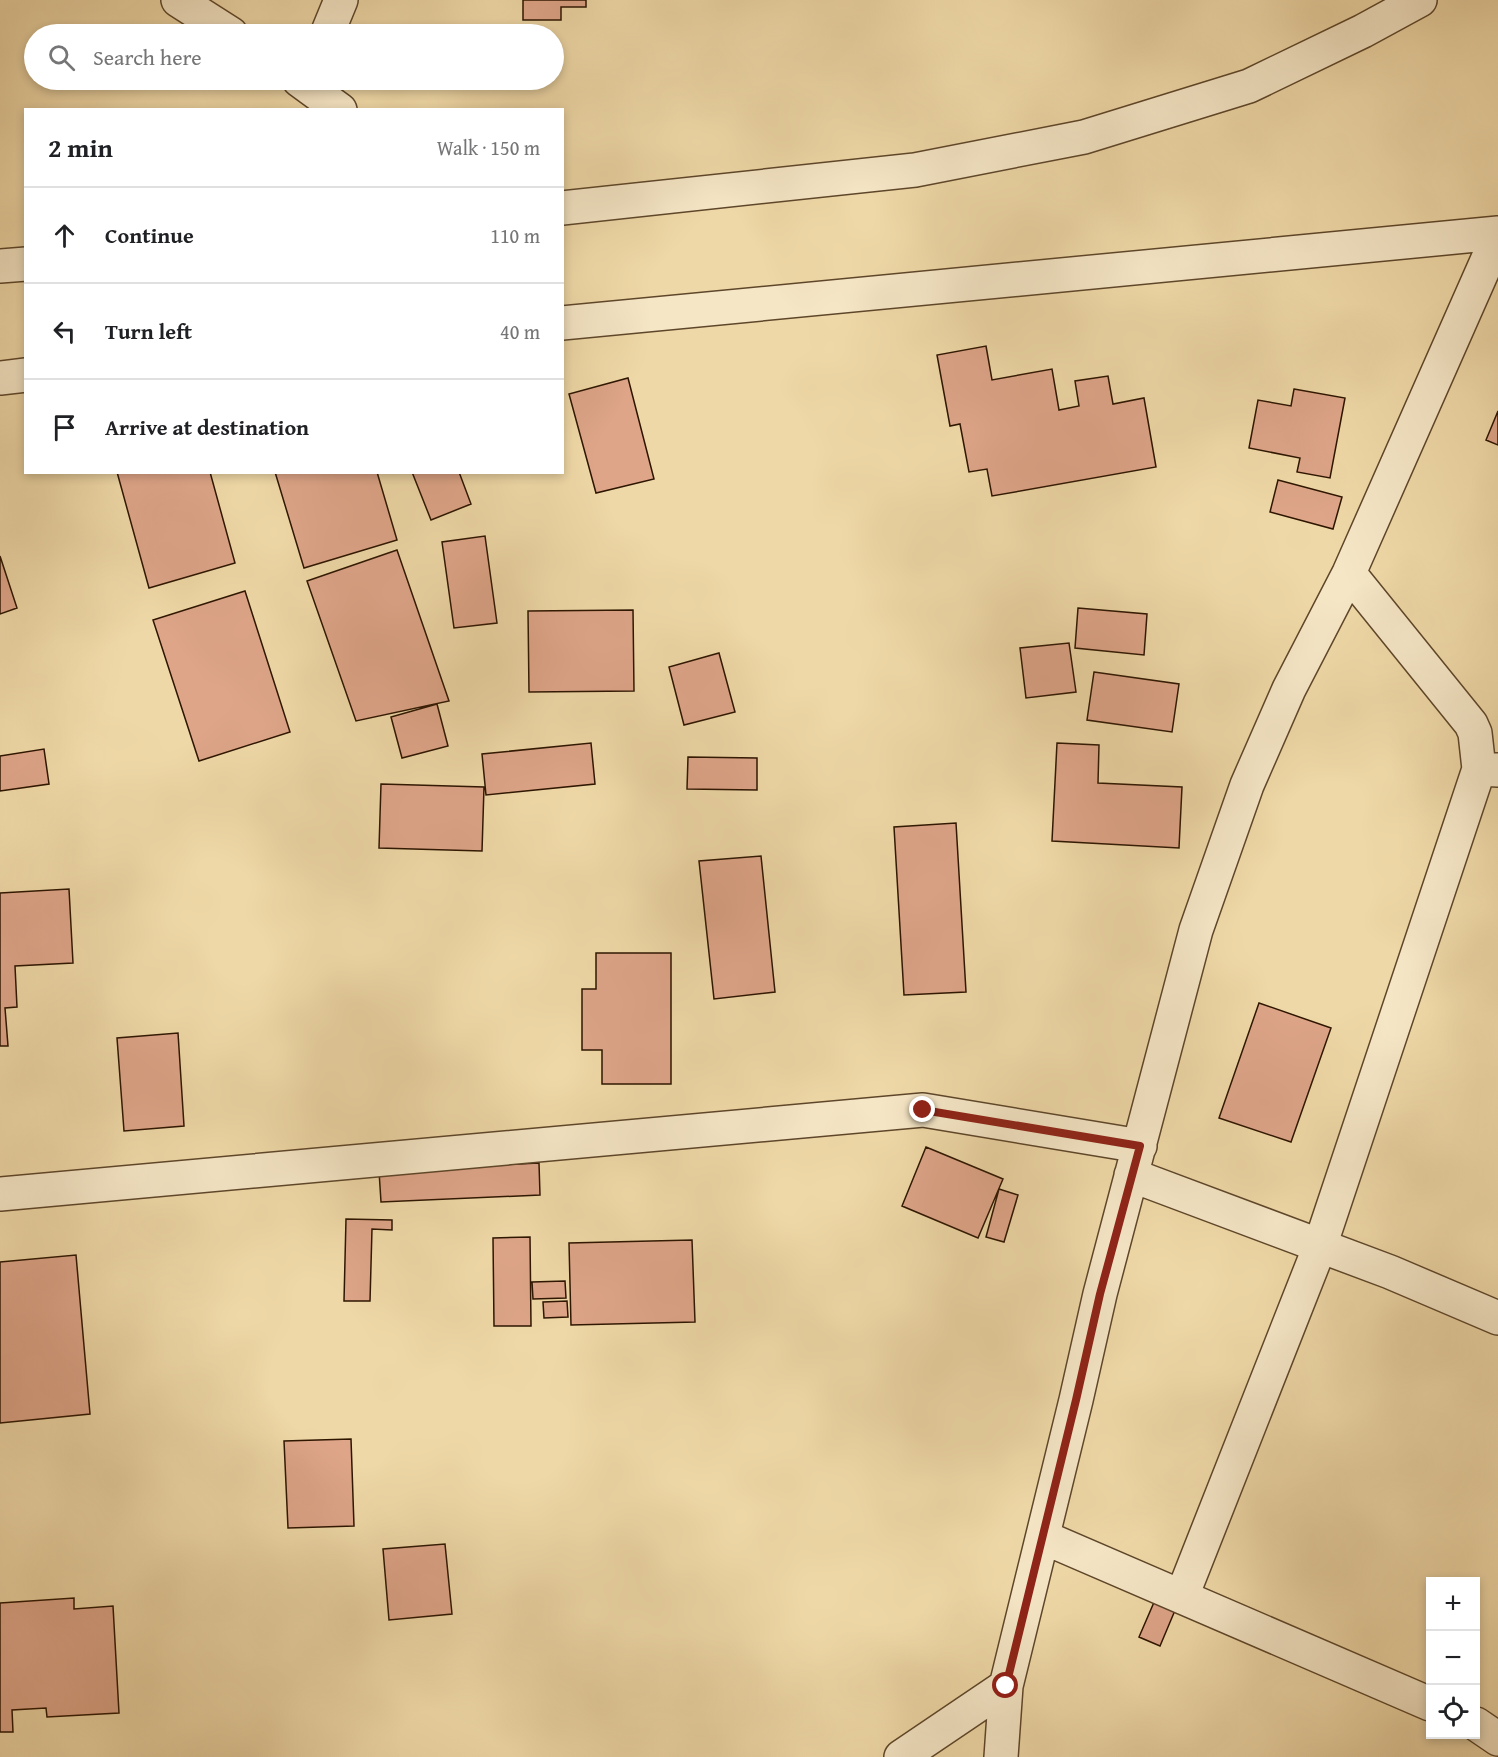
<!DOCTYPE html>
<meta charset="utf-8">
<style>
body{margin:0;font-family:"Gentium Book Plus",serif;background:#f6f6f6;color:#202124}
.controls{position:absolute;right:18px;bottom:18px;display:grid;overflow:hidden;border-radius:0px;box-shadow:0 3px 9px #0003}
.controls button{width:54px;height:54px;display:grid;place-items:center;padding:0;border:0;border-bottom:2px solid #e0e0e0;background:#fff;color:#202124;font:30px sans-serif}
.stop{position:absolute;width:18px;height:18px;margin:-14px;border:4px solid #8f2418;border-radius:50%;background:#fff}
.stop.end{background:#8f2418;border-color:#fff;box-shadow:0 2px 6px #0008}
.list{margin:0;padding:0;list-style:none}
h2{display:flex;justify-content:space-between;align-items:center;height:78px;margin:0;padding:0 24px;font-size:26px}
h2 small{font-size:20px;font-weight:400;color:#757577}
.list li{display:grid;grid-template-columns:39px 1fr auto;gap:18px;align-items:center;box-sizing:border-box;height:96px;padding:0 24px;border-top:2px solid #e0e0e0}
.list b{display:block;font-size:22px;white-space:nowrap}
.list em{font-size:20px;font-style:normal;color:#757577}
.icon{flex:none;width:33px;height:33px;fill:none;stroke:currentColor;stroke-width:2;stroke-linecap:round;stroke-linejoin:round}
.map{position:relative;flex:none;width:1498px;height:1757px;overflow:hidden}
.search{position:absolute;background:#fff;box-shadow:0 3px 9px #0003;left:24px;top:24px;width:540px;height:66px;display:flex;align-items:center;gap:15px;box-sizing:border-box;padding:0 21px;border-radius:33px;color:#757577;font-size:22px}
.panel{position:absolute;background:#fff;box-shadow:0 3px 9px #0003;left:24px;top:108px;width:540px;height:366px;border-radius:0px}
.map>svg:first-child{display:block}
.building{fill:#dea589;stroke:#2d1500;stroke-width:1.5}
.lines{fill:none;stroke-linecap:round;stroke-linejoin:round}
.minor-casing{stroke:#5e462a;stroke-width:36}
.minor{stroke:#f5e6c6;stroke-width:33}
.route{stroke:#8f2418;stroke-width:8}
</style>
<div class="map">
<svg width="1498" height="1757" viewBox="0 0 1498 1757">
<rect width="100%" height="100%" fill="#efd8a7"/>
<filter id="stains"><feTurbulence type="fractalNoise" baseFrequency=".00333" numOctaves="4"/><feColorMatrix values="0 0 0 0 .2 0 0 0 0 .09 0 0 0 0 .02 0 0 0 .5 -.17"/></filter>
<radialGradient id="worn" r=".72"><stop offset=".6" stop-color="#630" stop-opacity="0"/><stop offset="1" stop-color="#630" stop-opacity=".3"/></radialGradient>
<path class="building" d="M523 0H586V7H561V20H523Z
M986 346 992 380 1052 369 1059 410 1079 406 1075 381 1108 376 1113 404 1144 398 1156 467 992 496 987 469 969 472 960 424 950 426 937 355Z
M628 378 654 479 596 493 569 394Z
M1294 389 1345 398 1330 478 1297 472 1300 458 1249 448 1258 400 1291 406Z
M1498 411V445L1486 440Z
M117 472H210L235 563 149 588Z
M275 472H377L397 540 304 568Z
M412 472H459L471 504 431 520Z
M1278 480 1342 497 1333 529 1270 512Z
M485 536 497 623 454 628 442 542Z
M397 550 449 701 356 721 307 581Z
M0 556 17 608 0 614Z
M245 591 290 732 199 761 153 620Z
M1078 608 1147 614 1144 655 1075 648Z
M633 610 634 691 529 692 528 611Z
M1069 643 1076 692 1026 698 1020 648Z
M719 653 735 712 684 725 669 667Z
M1094 672 1179 684 1172 732 1087 720Z
M437 704 448 746 402 758 391 717Z
M591 743 595 784 486 795 482 754Z
M1057 743 1099 745 1098 783 1182 787 1179 848 1052 841Z
M44 749 49 784 0 791V756Z
M688 757 757 758V790L687 789Z
M381 784 484 787 482 851 379 848Z
M956 823 966 992 904 995 894 827Z
M761 856 775 992 714 999 699 861Z
M69 889 73 963 15 966 17 1007 5 1008 8 1046H0V893Z
M596 953H671V1084H602V1050H582V989H596Z
M1259 1003 1331 1028 1291 1142 1219 1118Z
M178 1033 184 1126 124 1131 117 1038Z
M926 1147 1003 1179 978 1238 902 1206Z
M539 1163 540 1195 381 1202 379 1171Z
M999 1189 1018 1195 1004 1242 986 1237Z
M346 1219 392 1220V1230L372 1229 370 1301H344Z
M530 1237 531 1326H494L493 1238Z
M692 1240 695 1322 571 1325 569 1243Z
M76 1255 90 1414 0 1423V1262Z
M565 1281 566 1298 533 1299 532 1282Z
M567 1301 568 1317 544 1318 543 1302Z
M351 1439 354 1526 288 1528 284 1441Z
M445 1544 452 1614 389 1620 383 1549Z
M74 1598V1609L113 1606 119 1713 47 1717 46 1708 12 1710 13 1732H0V1603Z
M1155 1600 1176 1608 1160 1646 1139 1637Z"/>
<g class="lines">
<g class="minor-casing">
<path id="minor" d="M178 0 231 34
M327 34 341 0
M299 80 340 110
M562 208 915 170 1084 137 1249 86 1363 31 1420 0
M0 266 26 264
M562 323 1498 233
M0 378 26 375
M1349 573 1471 724 1475 733 1479 769 1498 770
M1131 1175 1390 1272 1498 1318
M0 1194 923 1110 1140 1146
M1043 1537 1430 1704
M1182 1596 1320 1246 1479 769
M1476 1724 1498 1739
M901 1757 1006 1686
M1001 1757 1006 1686 1076 1400 1100 1294 1196 930 1247 785 1289 689 1349 573 1498 236"/>
</g>
<use href="#minor" class="minor"/>
</g>
<g class="lines">
<path class="route" d="M923 1110 1140 1146 1100 1294 1076 1400 1006 1686"/>
</g>
<rect width="100%" height="100%" filter="url(#stains)"/>
<rect width="100%" height="100%" fill="url(#worn)"/>
</svg>
<div class="controls">
<button>+</button>
<button>−</button>
<button><svg class="icon" aria-label="locate" viewBox="0 0 24 24"><circle cx="12" cy="12" r="6"/><path d="M12 2v4M12 18v4M2 12h4M18 12h4"/></svg></button>
</div>
<div class="stop" style="left:1006px;top:1686px"></div>
<div class="stop end" style="left:923px;top:1110px"></div>
<div class="search"><svg class="icon" aria-label="search" viewBox="0 0 24 24"><circle cx="10" cy="10" r="6"/><path d="M15 15l6 6"/></svg>Search here</div>
<section class="panel">
<h2>2 min<small>Walk · 150 m</small></h2>
<ul class="list">
<li><svg class="icon" aria-label="ahead" viewBox="0 0 24 24"><path d="M12 20V5M6 11l6-6 6 6"/></svg><div><b>Continue</b></div><em>110 m</em></li>
<li><svg class="icon" aria-label="left" viewBox="0 0 24 24"><path d="M17 20v-9H6M10 6l-5 5 5 5"/></svg><div><b>Turn left</b></div><em>40 m</em></li>
<li><svg class="icon" aria-label="arrive" viewBox="0 0 24 24"><path d="M6 21V4h12l-3 4 3 4H6"/></svg><div><b>Arrive at destination</b></div></li>
</ul>
</section>
</div>
